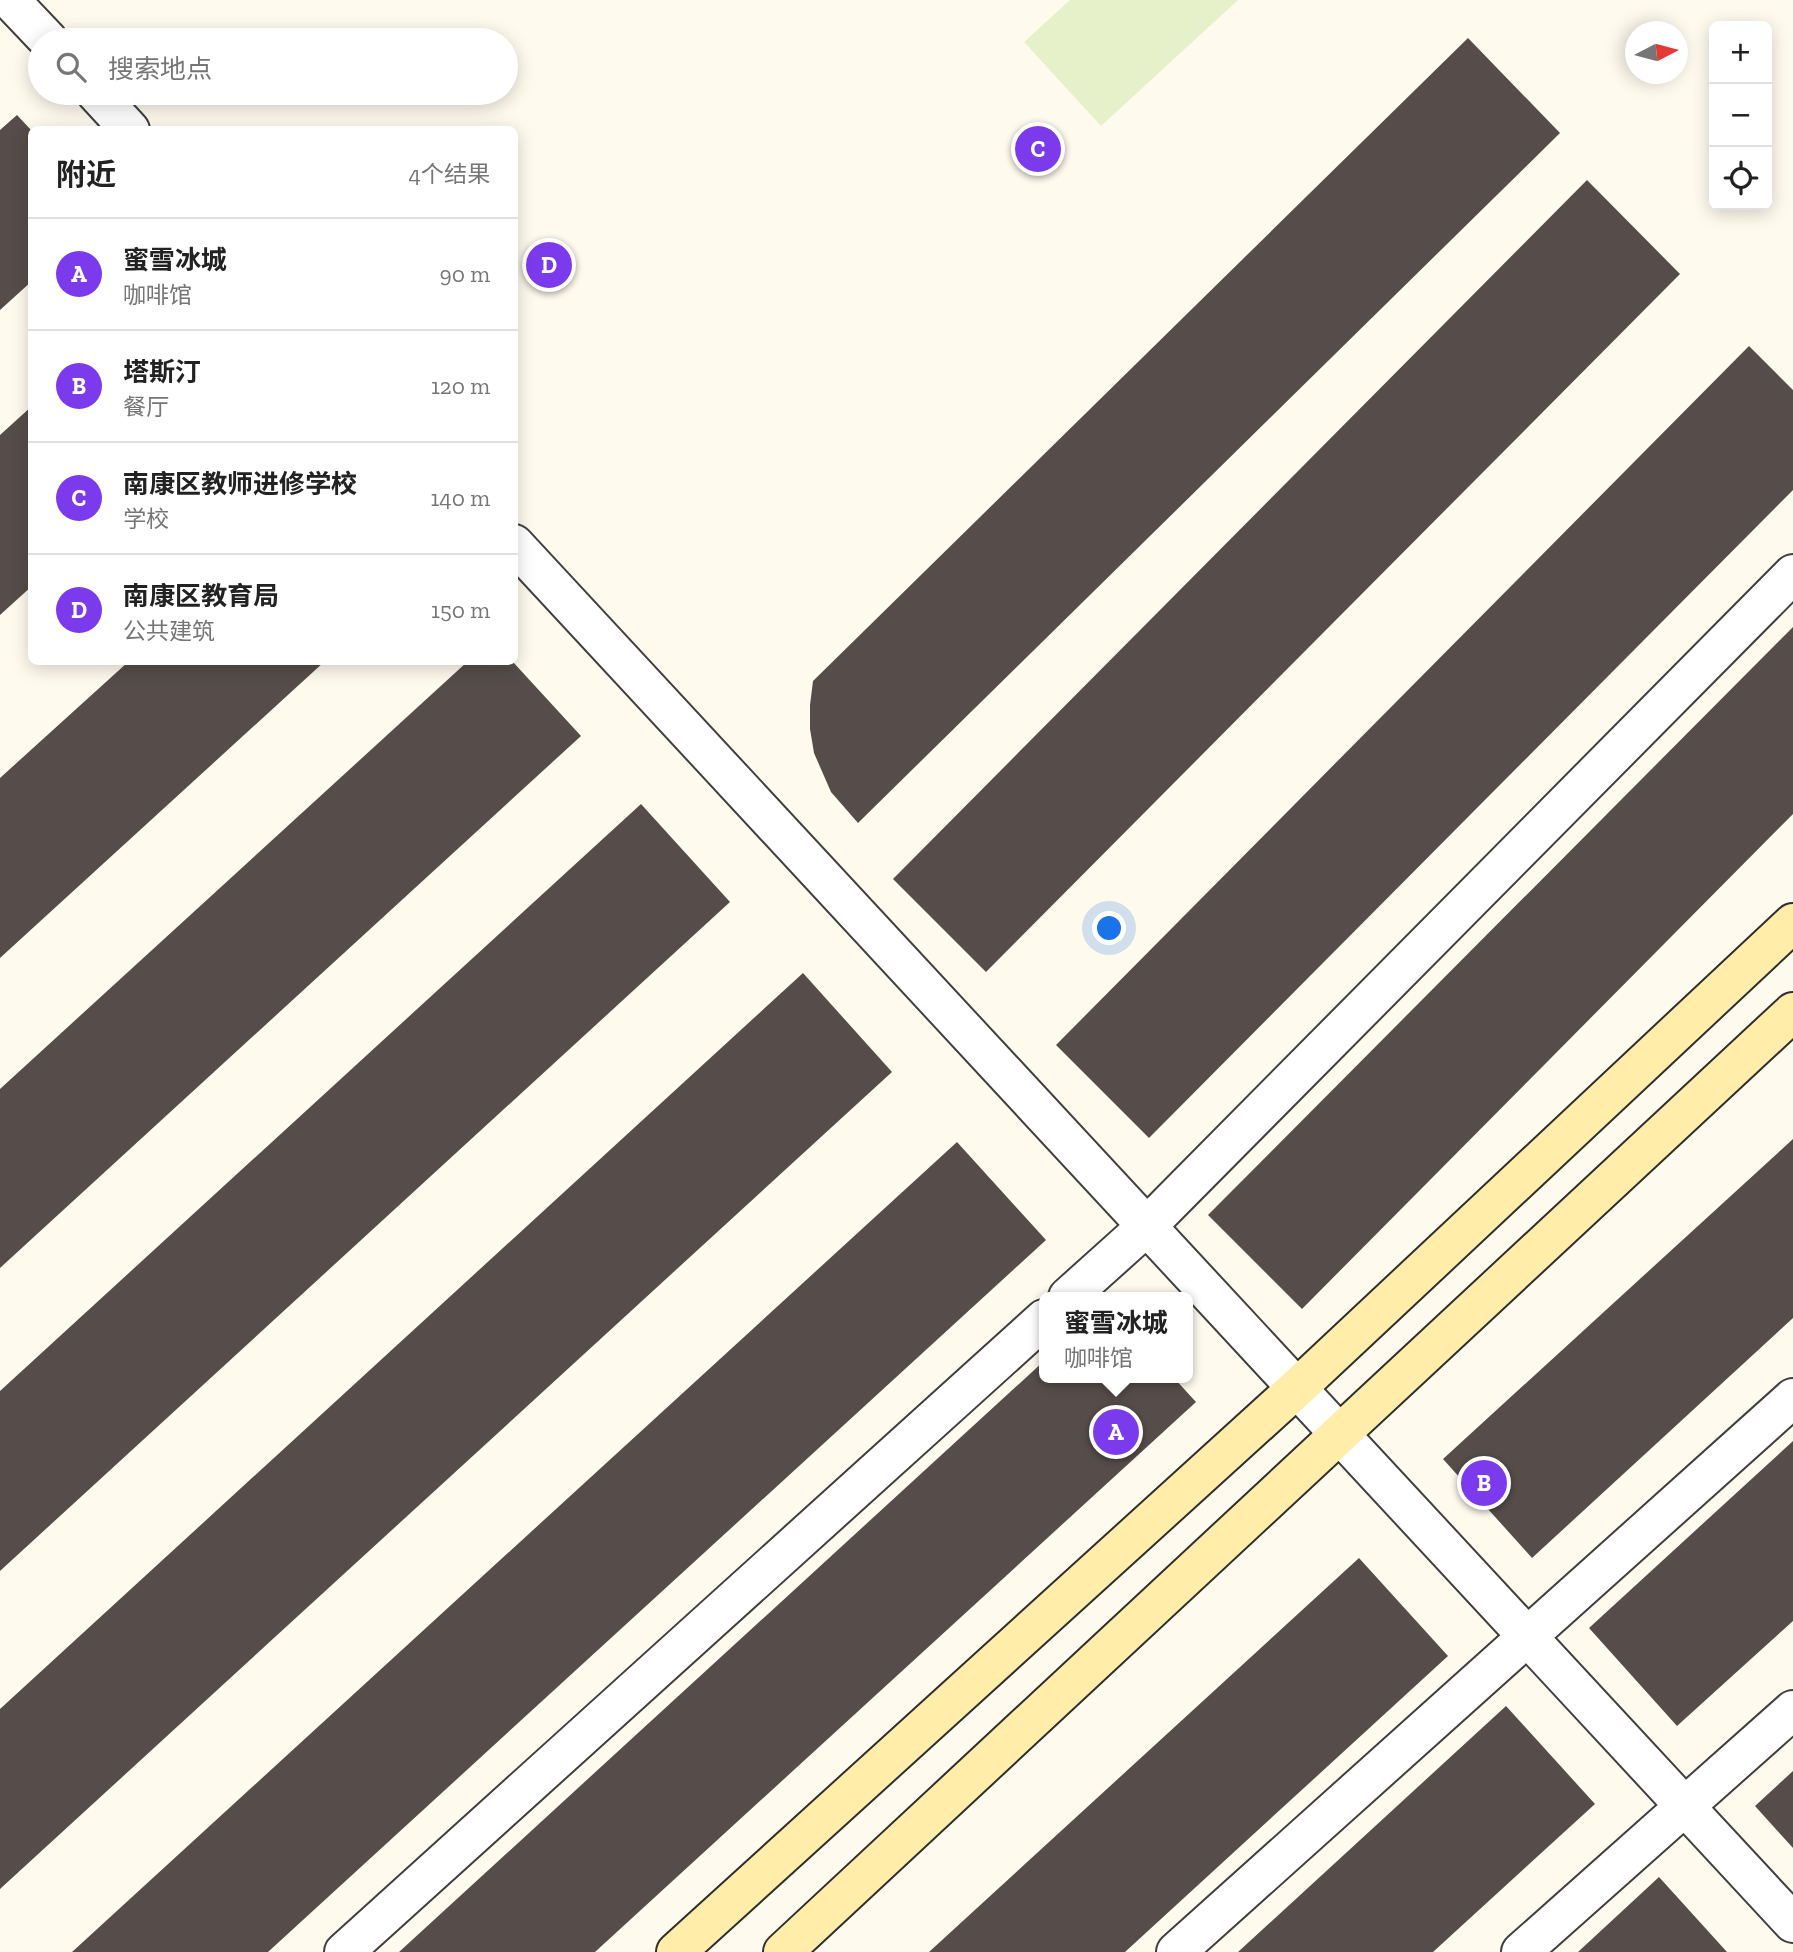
<!DOCTYPE html>
<html lang="zh">
<meta charset="utf-8">
<style>
body{margin:0;font-family:"Zilla Slab","Noto Sans SC",serif;background:#f6f6f6;color:#222}
.controls{position:absolute;right:21px;top:21px;display:grid;overflow:hidden;border-radius:10px;box-shadow:0 4px 18px #0003}
.controls button{width:63px;height:63px;display:grid;place-items:center;padding:0;border:0;border-bottom:2px solid #e0e0e0;background:#fff;color:#222;font:35px sans-serif}
.compass{position:absolute;left:1625px;top:21px;width:63px;height:63px;border-radius:50%;background:#fff;box-shadow:0 4px 18px #0003;rotate:84deg}
.you{position:absolute;left:1110px;top:929px;width:24px;height:24px;margin:-18px;border:5px solid #fff;border-radius:50%;background:#1a73e8;box-shadow:0 0 0 10px #1a73e833}
.badge{display:grid;place-items:center;width:46px;height:46px;border-radius:50%;background:#7c3aed;color:#fff;font-size:23px;font-weight:700}
.pin{position:absolute;translate:-50% -50%;border:4px solid #fff;box-shadow:0 2px 7px #0006}
.popup{position:absolute;left:1039px;top:1292px;width:154px;height:91px;box-sizing:border-box;display:grid;place-content:center;border-radius:10px;background:#fff;filter:drop-shadow(0 2px 5px #0005);font-size:23px;white-space:nowrap;color:#767676}
.popup b{font-size:26px;color:#222}
.popup::after{content:'';position:absolute;left:50%;top:100%;margin-left:-14px;border:14px solid transparent;border-top-color:#fff}
.list{margin:0;padding:0;list-style:none}
h2{display:flex;justify-content:space-between;align-items:center;height:91px;margin:0;padding:0 28px;font-size:30px}
h2 small{font-size:23px;font-weight:400;color:#767676}
.list li{display:grid;grid-template-columns:46px 1fr auto;gap:21px;align-items:center;box-sizing:border-box;height:112px;padding:0 28px;border-top:2px solid #e0e0e0}
.list b{display:block;font-size:26px;white-space:nowrap}
.list p{margin:0;font-size:23px;white-space:nowrap;color:#767676}
.list em{font-size:23px;font-style:normal;color:#767676}
.icon{flex:none;width:38px;height:38px;fill:none;stroke:currentColor;stroke-width:2;stroke-linecap:round;stroke-linejoin:round}
.map{position:relative;flex:none;width:1793px;height:1952px;overflow:hidden}
.search{position:absolute;background:#fff;box-shadow:0 4px 18px #0003;left:28px;top:28px;width:490px;height:77px;display:flex;align-items:center;gap:18px;box-sizing:border-box;padding:0 24px;border-radius:38px;color:#767676;font-size:26px}
.panel{position:absolute;background:#fff;box-shadow:0 4px 18px #0003;left:28px;top:126px;width:490px;height:539px;border-radius:10px}
.map>svg:first-child{display:block}
.pitch{fill:#e7f1c9}
.building{fill:#564d4a}
.lines{fill:none;stroke-linecap:round;stroke-linejoin:round}
.street-casing{stroke:#404040;stroke-width:42}
.secondary-casing{stroke:#2f2f2f;stroke-width:42}
.street{stroke:#fff;stroke-width:38}
.secondary{stroke:#ffeda9;stroke-width:38}
</style>
<div class="map">
<svg width="1793" height="1952" viewBox="0 0 1793 1952">
<rect width="100%" height="100%" fill="#fffaee"/>
<path class="pitch" d="M1070 0H1238L1101 126 1024 42Z"/>
<path class="building" d="M1468 38 1560 133 858 823 831 792 814 753 810 729V705L813 681Z
M17 115 32 131V281L0 310V130Z
M1587 180 1680 274 986 972 893 879Z
M1749 346 1793 390V490L1149 1138 1056 1045Z
M32 406V586L0 615V435Z
M1793 627V814L1302 1309 1208 1215Z
M128 662H324L0 958V778Z
M467 662H513L581 736 0 1268V1089Z
M641 804 730 902 0 1571V1391Z
M803 973 892 1072 0 1889V1709Z
M1793 1139V1318L1532 1558 1443 1459Z
M957 1142 1046 1240 268 1952H72Z
M1044 1361V1378H1174L1196 1402 595 1952H399Z
M1793 1441V1621L1677 1726 1589 1628Z
M1359 1558 1448 1656 1125 1952H929Z
M1506 1706 1595 1804 1433 1952H1238Z
M1793 1771V1848L1755 1806Z
M1659 1877 1727 1952H1578Z"/>
<g class="lines">
<g class="street-casing">
<path id="street" d="M10 0 48 40
M96 93 130 130
M514 544 1793 1923
M1068 1297 1147 1226 1793 574
M344 1952 1044 1319
M1176 1952 1793 1398
M1521 1952 1793 1710"/>
</g>
<g class="secondary-casing">
<path id="secondary" d="M676 1952 1297 1388 1793 923
M783 1952 1793 1012"/>
</g>
<use href="#street" class="street"/>
<use href="#secondary" class="secondary"/>
</g>
</svg>
<div class="controls">
<button>+</button>
<button>−</button>
<button><svg class="icon" aria-label="locate" viewBox="0 0 24 24"><circle cx="12" cy="12" r="6"/><path d="M12 2v4M12 18v4M2 12h4M18 12h4"/></svg></button>
</div>
<svg class="compass" viewBox="-18 -18 36 36"><path d="M0-13l5 13h-10z" fill="#e53935"/><path d="M0 13l5-13h-10z" fill="#767676"/></svg>
<div class="you"></div>
<div class="pin badge" style="left:1116px;top:1432px">A</div>
<div class="popup"><b>蜜雪冰城</b>咖啡馆</div>
<div class="pin badge" style="left:1484px;top:1483px">B</div>
<div class="pin badge" style="left:1038px;top:149px">C</div>
<div class="pin badge" style="left:549px;top:265px">D</div>
<div class="search"><svg class="icon" aria-label="search" viewBox="0 0 24 24"><circle cx="10" cy="10" r="6"/><path d="M15 15l6 6"/></svg>搜索地点</div>
<section class="panel">
<h2>附近<small>4个结果</small></h2>
<ul class="list">
<li><span class="badge">A</span><div><b>蜜雪冰城</b><p>咖啡馆</p></div><em>90 m</em></li>
<li><span class="badge">B</span><div><b>塔斯汀</b><p>餐厅</p></div><em>120 m</em></li>
<li><span class="badge">C</span><div><b>南康区教师进修学校</b><p>学校</p></div><em>140 m</em></li>
<li><span class="badge">D</span><div><b>南康区教育局</b><p>公共建筑</p></div><em>150 m</em></li>
</ul>
</section>
</div>
